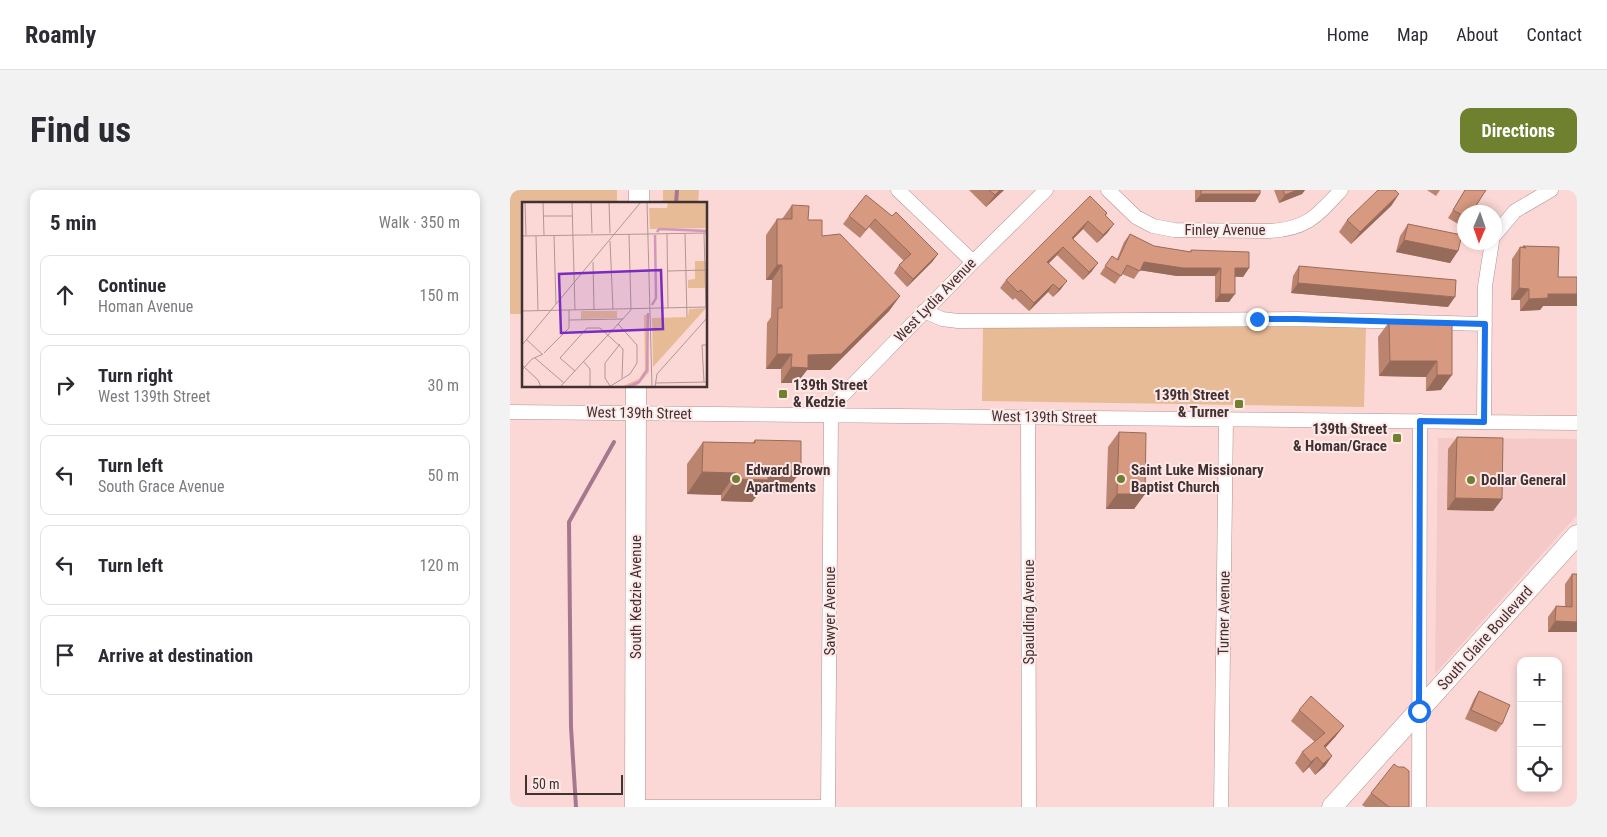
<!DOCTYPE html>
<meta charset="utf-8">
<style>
body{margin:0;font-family:"Roboto Condensed",sans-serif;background:#f2f2f3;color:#2b2b33}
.controls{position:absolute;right:15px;bottom:15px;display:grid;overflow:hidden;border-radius:10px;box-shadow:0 2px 8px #0003}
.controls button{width:45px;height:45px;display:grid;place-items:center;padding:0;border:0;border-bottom:1px solid #e1e1e2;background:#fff;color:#2b2b33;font:25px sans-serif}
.compass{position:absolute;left:947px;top:15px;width:45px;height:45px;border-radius:50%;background:#fff;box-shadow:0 2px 8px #0003;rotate:182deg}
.scale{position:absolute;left:15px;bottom:12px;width:98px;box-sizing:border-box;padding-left:5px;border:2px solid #403232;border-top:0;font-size:14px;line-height:18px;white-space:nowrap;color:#403232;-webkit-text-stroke:4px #ffe9e8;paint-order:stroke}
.stop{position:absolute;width:15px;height:15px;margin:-11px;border:4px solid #1a73e8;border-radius:50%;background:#fff}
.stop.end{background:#1a73e8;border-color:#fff;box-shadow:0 1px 5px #0008}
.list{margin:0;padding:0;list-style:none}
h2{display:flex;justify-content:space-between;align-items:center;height:65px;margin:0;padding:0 20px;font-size:21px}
h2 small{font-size:16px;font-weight:400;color:#7c7c81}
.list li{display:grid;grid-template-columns:32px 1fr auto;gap:15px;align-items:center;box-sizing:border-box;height:80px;margin:0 10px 10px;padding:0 10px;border:1px solid #e1e1e2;border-radius:10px}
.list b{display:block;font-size:19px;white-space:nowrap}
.list p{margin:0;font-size:16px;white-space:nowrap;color:#7c7c81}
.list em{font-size:16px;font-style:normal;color:#7c7c81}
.icon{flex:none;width:28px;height:28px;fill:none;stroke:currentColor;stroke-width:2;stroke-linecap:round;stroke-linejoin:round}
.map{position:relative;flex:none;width:1067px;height:617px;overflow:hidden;border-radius:10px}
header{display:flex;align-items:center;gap:30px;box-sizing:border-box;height:70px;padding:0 25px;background:#fff;border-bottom:1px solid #e1e1e2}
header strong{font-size:24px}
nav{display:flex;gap:28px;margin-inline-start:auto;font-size:18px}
.intro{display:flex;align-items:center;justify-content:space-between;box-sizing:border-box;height:120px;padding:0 30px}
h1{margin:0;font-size:35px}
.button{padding:12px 22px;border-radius:10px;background:#6f802e;color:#fff;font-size:18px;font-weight:700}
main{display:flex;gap:30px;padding:0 30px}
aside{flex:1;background:#fff;border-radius:10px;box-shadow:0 2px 8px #0003}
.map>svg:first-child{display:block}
.built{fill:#f4c9c7}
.green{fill:#e7bb96}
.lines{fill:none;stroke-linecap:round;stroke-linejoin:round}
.stream{stroke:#a67890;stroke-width:4}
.street-casing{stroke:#b39290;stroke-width:15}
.secondary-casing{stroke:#b39290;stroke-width:21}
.street{stroke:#fff;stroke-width:14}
.secondary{stroke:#fff;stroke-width:20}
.wall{fill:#ba846f}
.shaded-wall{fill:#976b5a}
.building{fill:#d89981;stroke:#976b5a}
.route{stroke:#1a73e8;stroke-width:6}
.poi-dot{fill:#6f802e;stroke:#ffe9e8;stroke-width:2}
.labels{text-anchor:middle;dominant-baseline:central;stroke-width:4;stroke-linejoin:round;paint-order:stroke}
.street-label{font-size:15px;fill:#403232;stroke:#ffe9e8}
.poi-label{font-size:15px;font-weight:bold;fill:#403232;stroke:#ffe9e8;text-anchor:start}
.inset-river{fill:none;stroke:#d196b9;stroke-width:2.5}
.inset-road{fill:none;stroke:#b09694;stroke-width:1}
.view{fill:#7b2cbf;fill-opacity:0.15;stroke:#7b2cbf;stroke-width:2.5}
.inset-edge{fill:none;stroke:#403232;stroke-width:2.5}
</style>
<header>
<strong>Roamly</strong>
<nav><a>Home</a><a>Map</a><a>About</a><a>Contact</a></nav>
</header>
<div class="intro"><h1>Find us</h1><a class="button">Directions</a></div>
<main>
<aside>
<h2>5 min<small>Walk · 350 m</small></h2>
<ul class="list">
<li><svg class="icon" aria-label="ahead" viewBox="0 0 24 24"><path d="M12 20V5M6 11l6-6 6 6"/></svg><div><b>Continue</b><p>Homan Avenue</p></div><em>150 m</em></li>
<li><svg class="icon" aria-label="right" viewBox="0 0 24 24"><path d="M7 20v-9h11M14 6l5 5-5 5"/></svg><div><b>Turn right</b><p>West 139th Street</p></div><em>30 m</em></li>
<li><svg class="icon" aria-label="left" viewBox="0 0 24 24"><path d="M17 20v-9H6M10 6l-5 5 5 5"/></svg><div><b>Turn left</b><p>South Grace Avenue</p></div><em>50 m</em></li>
<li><svg class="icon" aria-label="left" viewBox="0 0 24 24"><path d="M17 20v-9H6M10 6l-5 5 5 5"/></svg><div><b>Turn left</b></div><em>120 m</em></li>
<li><svg class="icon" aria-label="arrive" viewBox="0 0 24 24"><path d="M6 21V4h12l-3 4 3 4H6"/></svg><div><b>Arrive at destination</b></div></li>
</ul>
</aside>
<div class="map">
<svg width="1067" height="617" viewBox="0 0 1067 617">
<rect width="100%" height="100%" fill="#fbd8d6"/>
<path class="built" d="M928 248 1067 249V325L925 484Z"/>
<path class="green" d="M0 0H107V14H14V124H0Z
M153 0H189L188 14H153Z
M748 136 856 137 854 217 472 211 473 137Z"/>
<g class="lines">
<path class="stream" d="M166 14 167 0
M66 617 61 537 59 332 104 252"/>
<g class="street-casing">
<path id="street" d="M388 0 463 72
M598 0 626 27 643 36 664 40 759 41C797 39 807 26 831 0
M984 46 1005 21 1041 0
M414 121 432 129 448 131 786 129 975 134
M0 222 1067 233
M518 227 519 617
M974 232 975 96 982 52
M125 617H318
M318 617 321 225 329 209 463 72 536 0
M711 617 716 229
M909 617 910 231"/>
</g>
<g class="secondary-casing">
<path id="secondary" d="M129 14V0
M125 617 126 196
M822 617 1067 345"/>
</g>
<use href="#street" class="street"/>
<use href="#secondary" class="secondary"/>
</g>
<path class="wall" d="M459 0H494L476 17Z
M685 0H750V4L745 12H685Z
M764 0H795L792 4 769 13Z
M917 0H930L926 6Z
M955 0H976L954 22V34L953 37 938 28Z
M889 4 881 16 841 54 829 42 837 30Z
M356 5 428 64 422 72 397 97 384 83 389 75 394 71 359 37 350 48 333 34 339 26Z
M580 6 597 23 596 26 598 42 587 53 573 39 563 49 582 81 573 90 547 65 539 73 551 99 543 107 538 102 519 121 505 108 503 110 490 98 496 90Z
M282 15 298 30 312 46 390 106 379 121 320 180H297L287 193H271V179H256L257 133 261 127 262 90H256V45L267 29H272Z
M898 34 948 61 940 73 886 62 890 46Z
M620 44 644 56 680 62 681 60 739 78 733 87H725L719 112H705V86H667L630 80 624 89 612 84 605 94 590 84 602 66 607 69 614 52Z
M1013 56 1049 57 1033 116 1030 120 1010 121V110H1001L1002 69 1010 57H1012Z
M789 76 938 117 781 103 783 86Z
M879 132H942L931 200 916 201V187L869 186 868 147Z
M609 242 635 304 624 319H596L598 257Z
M947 247 992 309 983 321 937 320 938 259Z
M245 250 275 303H249L242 312 211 311V305L177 304V274L193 252 242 253Z
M1062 384H1067V442H1038V427L1046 416H1055V394Z
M969 501 992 534 986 542 955 529 964 509Z
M789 520 826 546 815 558 822 566 815 576 805 585 799 577 793 583 785 573 792 562 805 552 781 531Z
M861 603 899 617H855L852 615Z"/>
<path class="shaded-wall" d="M490 0H494L476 17 485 5Z
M787 0H795L792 4 769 13 775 5Z
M691 4H750L745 12H685Z
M889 4 881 16 841 54 850 42Z
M578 31 573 39 556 56 562 48Z
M604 34 598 42 587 53 593 45Z
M894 50 948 61 940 73 886 62Z
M553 57 547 65 532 80 537 72Z
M428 64 422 72 397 97 403 89Z
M634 72 711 78 705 86H667L628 80Z
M588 73 582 81 573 90 579 82Z
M267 75H272L262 90H256Z
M725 78H739L733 87 719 86Z
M557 91 551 99 543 107 549 99Z
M788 93 945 107 938 117 781 103Z
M543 94 538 102 519 121 524 113Z
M1009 98 1019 99 1010 110H1001Z
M710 104H725L719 112H705Z
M1038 104H1067V116H1033L1030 120 1010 121 1019 109Z
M390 106 379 121 320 180H297L287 193H271L281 177 298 165Z
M267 164H282L271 179H256Z
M880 171H927L916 187 869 186Z
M927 185H942L931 200 916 201Z
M258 281H291L275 303H249L242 312 211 311 226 289Z
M192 282 226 283 211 305 177 304Z
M607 304H635L624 319H596Z
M945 308 992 309 983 321 937 320Z
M1045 431 1067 432V442H1038Z
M834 536 826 546 807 567 814 556Z
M822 566 815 576 805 585 813 574Z
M807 567 799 577 793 583 801 572Z"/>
<path class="building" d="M479 0H490L485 5Z
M691 0H750V4H691Z
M773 0H787L775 5Z
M868 0H885L889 4 850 42 837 30Z
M955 0H976L962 22H954V26L943 20Z
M356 5 382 26 386 22 428 64 403 89 389 75 401 64 365 29 356 40 339 26Z
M580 6 597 23 595 25 604 34 593 45 578 31 562 48 588 73 579 82 553 57 537 72 557 91 549 99 543 94 524 113 511 100 508 102 496 90Z
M282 15 299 16 298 30H312V46L330 44 390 106 331 164 298 165V178L281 177 282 164H267L268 118H272V75H267V29H282Z
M898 34 952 45 948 61 894 50Z
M620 44 644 56 681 62V60L739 62V78H725V104H710L711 78H673L634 72 630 81 617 75 611 86 595 76 602 66 608 70Z
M1013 56 1049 57 1048 87H1067V104H1038V108L1019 109V99L1009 98 1010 57 1016 58Z
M789 76 946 90 945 107 788 93Z
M879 132H942V185H927V171H880Z
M609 242 636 243 635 304H607Z
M947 247 993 248 992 309 945 308Z
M245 250 291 251V281H258V290L226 289V283L192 282 193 252 245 253Z
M1062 384H1067V432L1045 431 1046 416 1062 417Z
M969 501 1000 515 992 534 961 520Z
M801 506 834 536 814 556 822 566 813 574 807 567 801 572 792 562 815 543 789 520Z
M884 574 888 577H894L899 581V617H879L861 603Z"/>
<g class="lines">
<path class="route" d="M747 129H786L975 134 974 232 910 231 909 521"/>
</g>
<g class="poi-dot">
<rect x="268" y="199" width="10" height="10" rx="2.5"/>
<rect x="724" y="209" width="10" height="10" rx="2.5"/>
<rect x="882" y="243" width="10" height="10" rx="2.5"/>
<circle cx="226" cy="289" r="5"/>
<circle cx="611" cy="289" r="5"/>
<circle cx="961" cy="290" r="5"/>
</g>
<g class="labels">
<g class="street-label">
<text x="715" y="40">Finley Avenue</text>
<text transform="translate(425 110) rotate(-46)">West Lydia Avenue</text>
<text transform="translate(129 223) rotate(1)">West 139th Street</text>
<text transform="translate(534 227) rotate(1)">West 139th Street</text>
<text transform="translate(126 407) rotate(-90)">South Kedzie Avenue</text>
<text transform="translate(320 421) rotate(-90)">Sawyer Avenue</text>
<text transform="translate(519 422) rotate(-90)">Spaulding Avenue</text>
<text transform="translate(714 423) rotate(-89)">Turner Avenue</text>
<text transform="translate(975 448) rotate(-48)">South Claire Boulevard</text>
</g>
<g class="poi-label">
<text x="283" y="195">139th Street<tspan x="283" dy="17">&amp; Kedzie</tspan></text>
<text x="719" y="205" text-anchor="end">139th Street<tspan x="719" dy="17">&amp; Turner</tspan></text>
<text x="877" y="239" text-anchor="end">139th Street<tspan x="877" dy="17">&amp; Homan/Grace</tspan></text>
<text x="236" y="280">Edward Brown<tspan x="236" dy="17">Apartments</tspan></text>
<text x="621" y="280">Saint Luke Missionary<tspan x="621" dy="17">Baptist Church</tspan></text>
<text x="971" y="290">Dollar General</text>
</g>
</g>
<g transform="translate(12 12)">
<rect width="185" height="185" fill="#fbd8d6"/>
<path d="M146 0H185V26L128 27 127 6H145ZM173 59H185V84L182 86H166V78L173 77ZM184 106 131 165 130 116 166 115 167 107ZM59 109H95V116L59 117ZM122 113H126L127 170 114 185H98L117 177 123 168Z" fill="#e7bb96"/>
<path class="inset-river" d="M135 30 137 27 185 29M130 103 134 96 133 33M106 185 117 180 125 168 126 111"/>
<path class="inset-road" d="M3 0 4 34M21 0 22 33M50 0 53 108M69 0 70 31M87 0 88 31M125 0 130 185M22 14H50M182 31 184 105M126 32 185 31M145 32 146 106M163 32 165 115M32 33 34 102M0 34 126 32M14 34 16 109M88 39 91 107M71 60 72 108M108 69H127M146 69 184 68M0 109 185 105M47 118 101 117M5 138 20 152M0 143 119 0M22 151 47 126V108M13 156 42 181M61 159 68 167V185M0 163 16 178 19 185M0 168 10 157 21 152M53 169 38 156 65 126H78L101 147 100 176M182 180 180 143H185M133 181 185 180M88 184 83 176V161L98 142M38 185 109 108 107 32M87 185 108 172 115 161V143L96 122M133 185 135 172 185 116"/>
<path class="view" d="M139 68 141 127 39 131 37 72Z"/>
<rect width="185" height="185" class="inset-edge"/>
</g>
</svg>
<div class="controls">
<button>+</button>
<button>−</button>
<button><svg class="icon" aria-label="locate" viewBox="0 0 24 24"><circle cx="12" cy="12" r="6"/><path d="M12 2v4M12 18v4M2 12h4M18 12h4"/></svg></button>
</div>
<svg class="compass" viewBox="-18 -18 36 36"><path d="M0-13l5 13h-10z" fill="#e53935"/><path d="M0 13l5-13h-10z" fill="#7c7c81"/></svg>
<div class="scale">50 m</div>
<div class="stop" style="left:909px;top:521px"></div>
<div class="stop end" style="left:747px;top:129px"></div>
</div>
</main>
